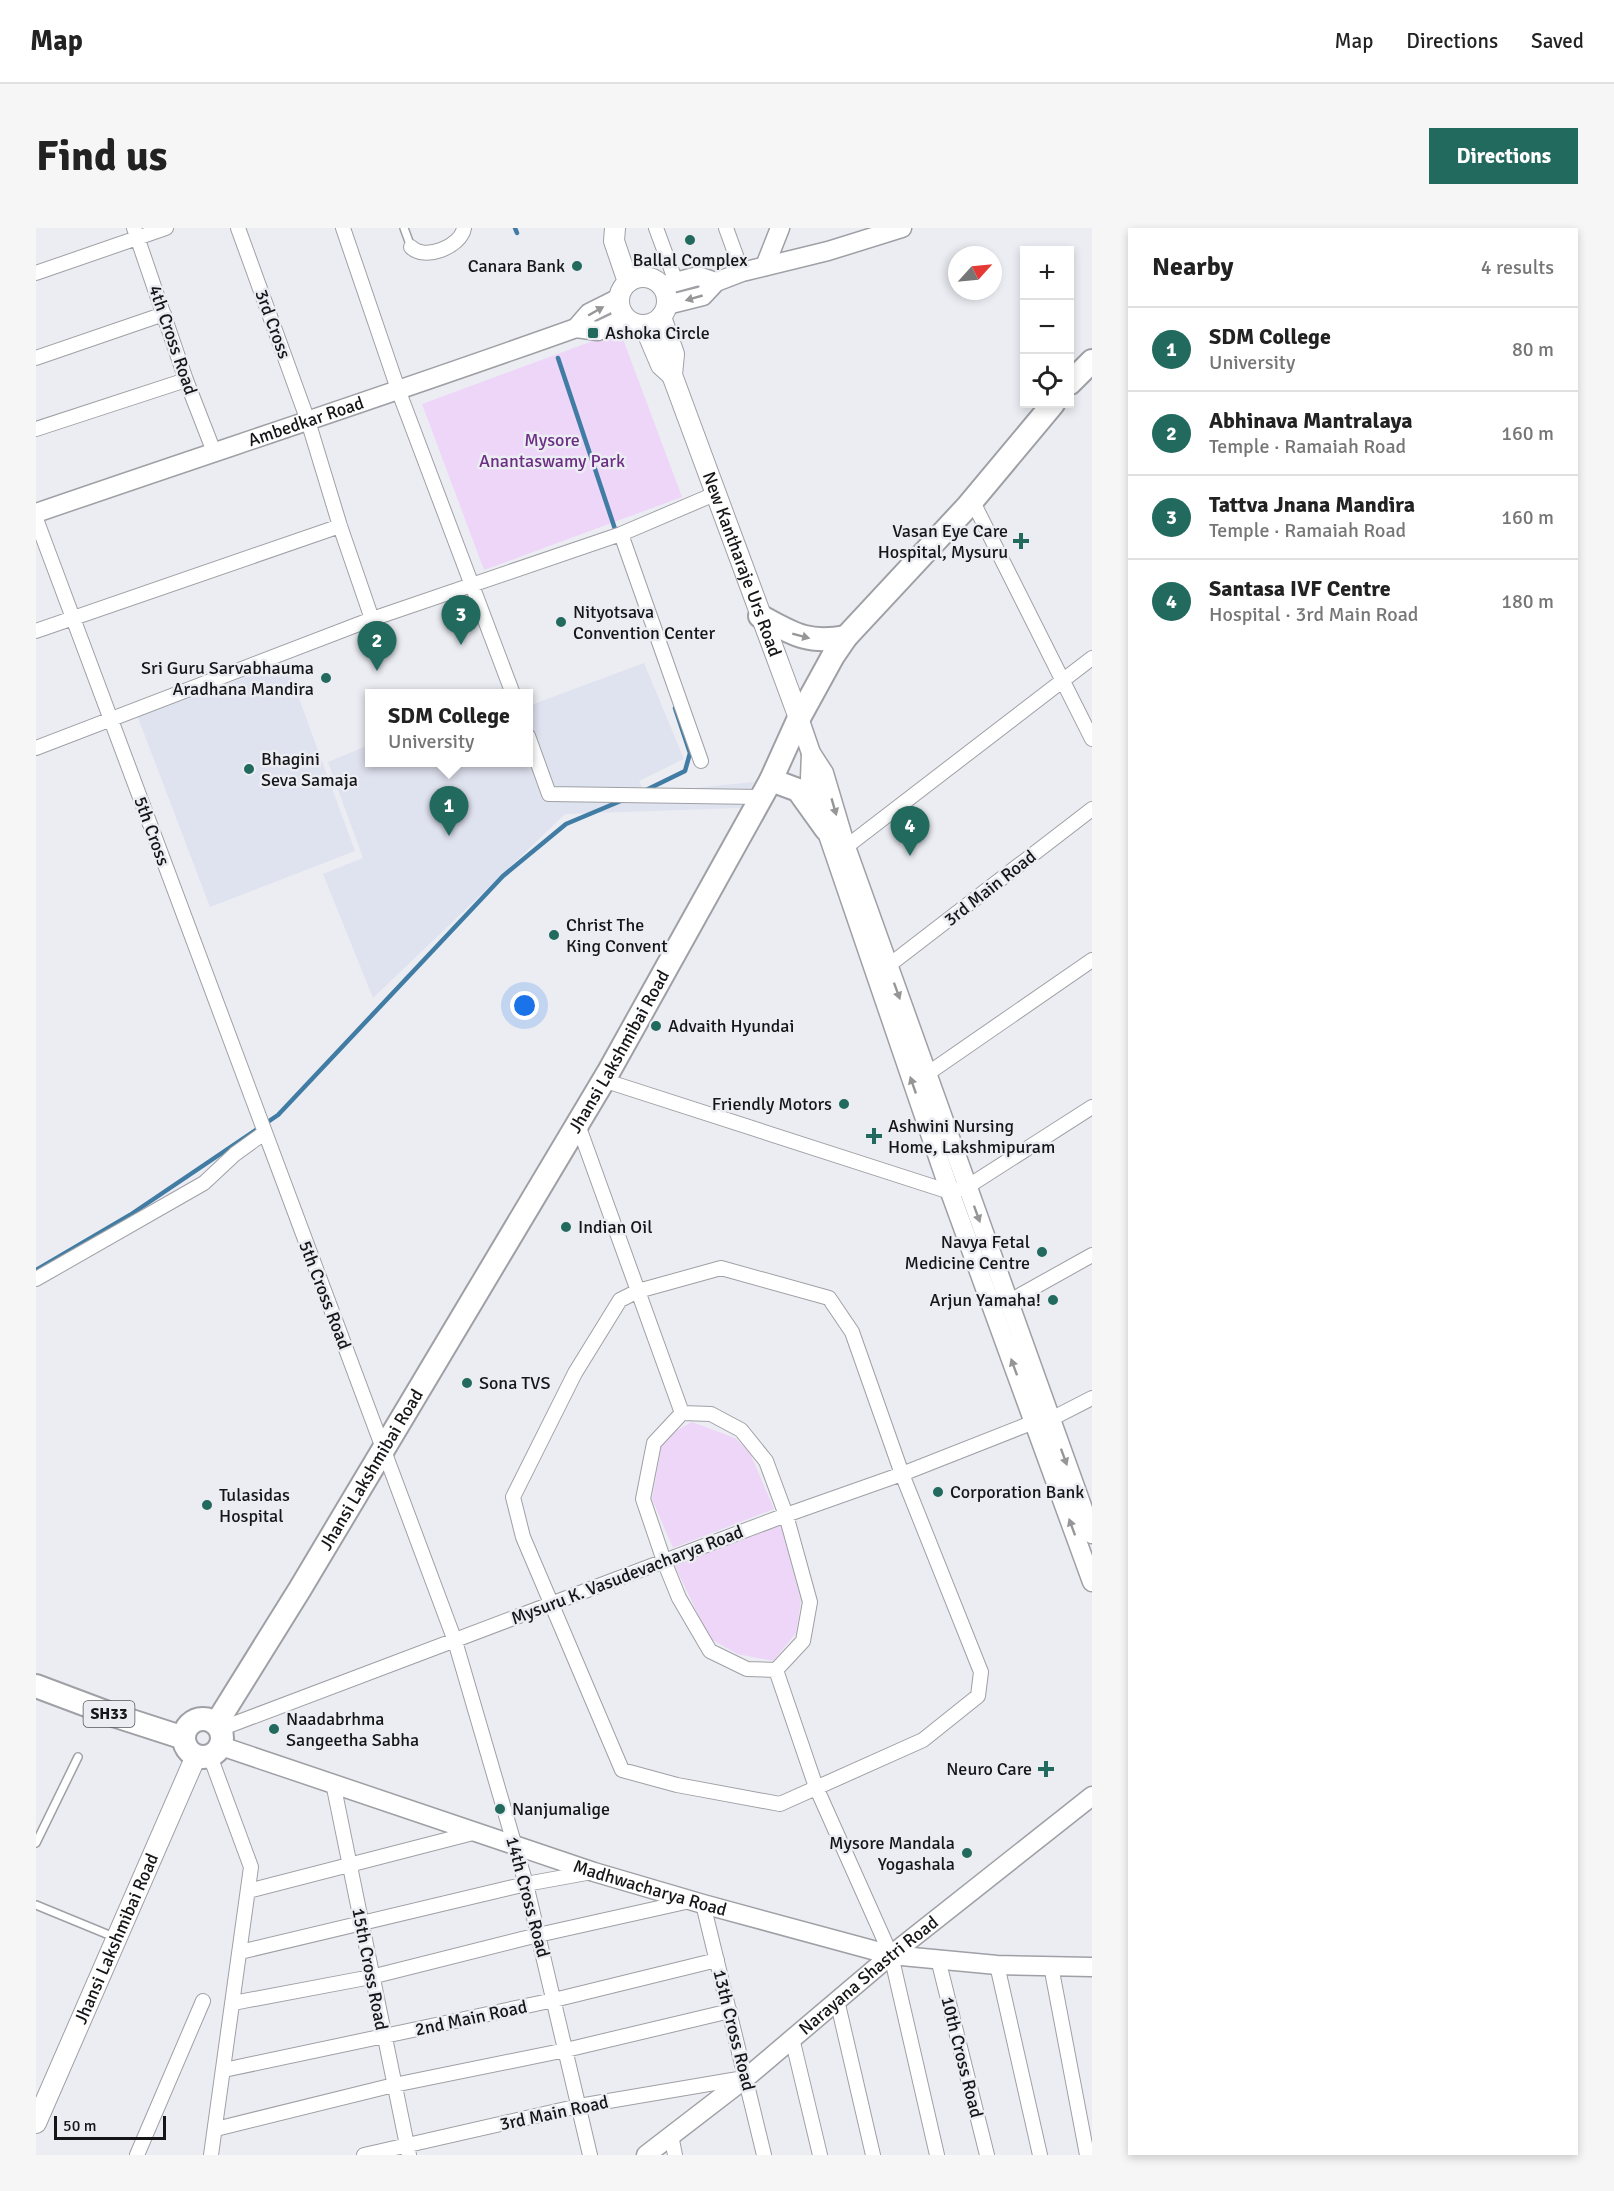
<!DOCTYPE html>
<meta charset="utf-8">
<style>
body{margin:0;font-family:Signika,sans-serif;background:#f6f6f6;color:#222}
.controls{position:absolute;right:18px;top:18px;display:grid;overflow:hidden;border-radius:0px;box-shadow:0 3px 9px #0003}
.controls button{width:54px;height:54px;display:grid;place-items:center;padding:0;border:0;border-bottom:2px solid #e0e0e0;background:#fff;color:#222;font:30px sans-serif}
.compass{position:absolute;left:912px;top:18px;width:54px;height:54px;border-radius:50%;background:#fff;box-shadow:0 3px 9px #0003;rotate:63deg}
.scale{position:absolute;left:18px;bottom:15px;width:112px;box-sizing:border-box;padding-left:6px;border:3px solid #161618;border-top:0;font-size:16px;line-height:21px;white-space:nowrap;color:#161618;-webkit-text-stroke:4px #ecedf3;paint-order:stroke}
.you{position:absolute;left:489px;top:778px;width:21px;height:21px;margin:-15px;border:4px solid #fff;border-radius:50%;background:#1a73e8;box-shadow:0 0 0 9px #1a73e833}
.badge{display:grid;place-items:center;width:39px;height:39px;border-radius:50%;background:#22695e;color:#fff;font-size:20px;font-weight:700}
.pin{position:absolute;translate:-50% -50px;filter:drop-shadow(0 2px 3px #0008)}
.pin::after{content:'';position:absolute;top:32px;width:21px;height:18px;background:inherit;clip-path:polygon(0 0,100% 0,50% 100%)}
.popup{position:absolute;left:329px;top:461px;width:168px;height:78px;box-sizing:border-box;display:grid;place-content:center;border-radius:0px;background:#fff;filter:drop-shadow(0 2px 4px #0005);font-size:20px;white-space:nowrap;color:#767676}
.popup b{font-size:22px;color:#222}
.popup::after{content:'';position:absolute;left:50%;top:100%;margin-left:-12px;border:12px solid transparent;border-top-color:#fff}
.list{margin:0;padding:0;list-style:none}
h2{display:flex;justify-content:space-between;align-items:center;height:78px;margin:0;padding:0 24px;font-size:26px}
h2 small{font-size:20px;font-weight:400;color:#767676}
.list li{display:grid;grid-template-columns:39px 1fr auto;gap:18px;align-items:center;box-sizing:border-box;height:84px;padding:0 24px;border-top:2px solid #e0e0e0}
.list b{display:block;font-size:22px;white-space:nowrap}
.list p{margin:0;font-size:20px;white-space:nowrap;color:#767676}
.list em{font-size:20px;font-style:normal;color:#767676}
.icon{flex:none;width:33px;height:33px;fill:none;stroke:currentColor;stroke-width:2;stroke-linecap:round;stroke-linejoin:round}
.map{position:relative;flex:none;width:1056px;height:1927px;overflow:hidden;border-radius:0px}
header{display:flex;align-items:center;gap:36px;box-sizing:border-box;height:84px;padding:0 30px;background:#fff;border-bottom:2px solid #e0e0e0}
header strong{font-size:28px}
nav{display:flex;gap:33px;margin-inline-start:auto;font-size:21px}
.intro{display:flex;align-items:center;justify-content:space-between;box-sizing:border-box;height:144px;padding:0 36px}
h1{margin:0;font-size:42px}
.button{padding:15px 27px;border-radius:0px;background:#22695e;color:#fff;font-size:21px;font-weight:700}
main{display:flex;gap:36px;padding:0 36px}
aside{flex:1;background:#fff;border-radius:0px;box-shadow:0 3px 9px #0003}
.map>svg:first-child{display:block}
.built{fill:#dfe2ef}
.green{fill:#eed6f8}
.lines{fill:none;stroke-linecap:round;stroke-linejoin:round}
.stream{stroke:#407ca3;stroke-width:4.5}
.service-casing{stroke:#9fa0a5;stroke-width:10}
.minor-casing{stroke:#9fa0a5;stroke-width:16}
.tertiary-casing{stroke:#9fa0a5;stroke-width:21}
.secondary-casing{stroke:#9fa0a5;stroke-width:22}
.primary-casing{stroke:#9fa0a5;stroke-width:26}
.service{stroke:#fff;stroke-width:7}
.minor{stroke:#fff;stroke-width:14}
.tertiary{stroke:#fff;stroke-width:18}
.secondary{stroke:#fff;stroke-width:20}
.primary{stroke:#fff;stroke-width:22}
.oneway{fill:#969697}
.poi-dot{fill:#22695e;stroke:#ecedf3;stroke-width:2}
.labels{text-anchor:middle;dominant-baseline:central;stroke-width:5;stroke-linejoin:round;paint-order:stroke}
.shield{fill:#ecedf3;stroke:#56565a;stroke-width:1.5}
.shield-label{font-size:16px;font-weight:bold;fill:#161618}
.poi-label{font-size:18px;fill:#161618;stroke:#ecedf3;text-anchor:start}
.street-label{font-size:18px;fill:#161618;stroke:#ecedf3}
.park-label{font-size:18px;fill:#6c2e83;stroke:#ecedf3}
</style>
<header>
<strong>Map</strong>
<nav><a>Map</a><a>Directions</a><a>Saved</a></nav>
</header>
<div class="intro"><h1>Find us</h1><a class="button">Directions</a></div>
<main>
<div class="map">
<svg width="1056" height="1927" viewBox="0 0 1056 1927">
<rect width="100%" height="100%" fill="#ecedf3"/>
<path class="built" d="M250 435 319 623 174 679 101 487Z
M608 435 648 531 603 553 609 565 718 554 705 580 529 586 337 770 287 646 327 630 292 534 333 517 334 534H492L493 489 498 487 495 477Z"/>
<path class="green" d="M584 103 646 269 448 342 386 176Z
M656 1194 699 1210 714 1225 738 1281 637 1320 616 1271 627 1210Z
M745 1297 765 1373 760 1405 737 1433 701 1426 673 1410 639 1338Z"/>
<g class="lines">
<path class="stream" d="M479 0 481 5
M522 130 580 304
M608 563 649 543 654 525 639 480
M0 1042 94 987 242 887 467 648 530 596 587 572"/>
<g class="service-casing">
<path id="service" d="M368 0 375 19
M0 1615 42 1529
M0 1677 78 1709"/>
</g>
<g class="minor-casing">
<path id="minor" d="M98 0 150 152 178 224
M202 0 272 193 304 298 336 391
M307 0 363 164 477 466
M620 0 640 54
M690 0 706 44
M375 19C388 33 425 19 428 0
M0 45 130 0
M0 130 128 86
M0 201 150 152
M936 272 1056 511
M0 291 419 1413 490 1656 554 1927
M585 306 665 533
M0 403 304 298
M492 508 513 566 725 569
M0 520 336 391 585 306 681 265
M810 619 1056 430
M852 738 1056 581
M891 846 1056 732
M567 852 914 964 931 959 1056 879
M541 894 646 1185
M685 1040 793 1070 816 1104 866 1246 945 1444 942 1468 887 1512 744 1576 641 1557 586 1542 487 1309 477 1269 539 1145 584 1072 602 1063Z
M0 1051 168 955 199 926 228 905
M972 1074 1056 1027
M646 1185 675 1186 705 1202 730 1233 750 1287 774 1374 767 1413 740 1442 711 1441 674 1423 643 1370 628 1333 607 1271 618 1215Z
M740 1442 780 1559 855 1727 901 1927
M184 1501 750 1287 866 1246 998 1194 1015 1191 1056 1170
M174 1528 215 1639 175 1927
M297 1555 373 1927
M212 1663 437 1605
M667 1676 728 1927
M204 1724 490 1656 556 1644
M902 1731 951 1927
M961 1737 1004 1927
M1015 1738 1051 1927
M801 1772 837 1927
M197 1775 335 1749 502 1707 654 1673
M756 1810 784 1927
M188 1842 518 1772 681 1732
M180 1901 358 1857 530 1822 694 1783
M635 1907 639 1927
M101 1927 167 1773
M328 1927 543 1878 708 1850"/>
</g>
<g class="tertiary-casing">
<g id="tertiary">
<path d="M729 38 744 0"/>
<path d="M625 58 662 48 680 54"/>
<path d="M631 77 667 68 680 54 706 44 792 23 866 0"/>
<path d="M540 100 553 85 583 70"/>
<path id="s1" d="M0 285C180 223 361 164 540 100L562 103 590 90"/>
<path d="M763 490 775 525 788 545 810 619 1056 1306"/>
<path d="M775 525 774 550 790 601 914 964 1056 1354"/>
<path id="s2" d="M185 1518 558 1644 667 1676 855 1727 961 1737 1056 1739"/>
<path id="s3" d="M610 1927 710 1850 855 1727 1056 1568"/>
</g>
</g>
<g class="secondary-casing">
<g id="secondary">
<path d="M579 0 578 13 592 54"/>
<circle cx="607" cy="73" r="24"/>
<path id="s4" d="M625 89 638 126 636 147 763 490"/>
<path d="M608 97 625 137 636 147"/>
<path id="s5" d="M0 1895 160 1528"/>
</g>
</g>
<g class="primary-casing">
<g id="primary">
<path d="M1034 155 1056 133"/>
<path d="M724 388C757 406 771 416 810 409"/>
<path d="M735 552 762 562 790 601"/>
<path d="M0 1458 80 1488 148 1510"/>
<circle cx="167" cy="1510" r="19"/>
<path id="s6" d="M180 1496 264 1361 572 845 735 552 763 490 797 428 810 409 931 279 1017 176"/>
</g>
</g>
<use href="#service" class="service"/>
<use href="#minor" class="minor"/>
<use href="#tertiary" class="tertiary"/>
<use href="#secondary" class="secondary"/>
<use href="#primary" class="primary"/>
</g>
<defs><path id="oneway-solid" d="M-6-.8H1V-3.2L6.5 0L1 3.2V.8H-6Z" transform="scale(1.5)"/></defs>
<g class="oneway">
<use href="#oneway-solid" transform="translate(658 70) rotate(164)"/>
<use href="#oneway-solid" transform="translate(560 83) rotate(-30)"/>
<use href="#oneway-solid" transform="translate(765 408) rotate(15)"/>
<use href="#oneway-solid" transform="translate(798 579) rotate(74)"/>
<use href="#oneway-solid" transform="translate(861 763) rotate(70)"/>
<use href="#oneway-solid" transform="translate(877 857) rotate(-109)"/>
<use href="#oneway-solid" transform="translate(941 986) rotate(70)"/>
<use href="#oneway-solid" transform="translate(978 1139) rotate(-110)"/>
<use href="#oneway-solid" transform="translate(1028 1229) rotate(70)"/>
<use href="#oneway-solid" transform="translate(1036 1299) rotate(-110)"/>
</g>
<g class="poi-dot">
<circle cx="654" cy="12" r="6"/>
<circle cx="541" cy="38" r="6"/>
<rect x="551" y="99" width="12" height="12" rx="3"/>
<path d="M982 304h6v6h6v6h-6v6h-6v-6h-6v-6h6z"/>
<circle cx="525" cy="394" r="6"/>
<circle cx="290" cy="450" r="6"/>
<circle cx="213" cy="541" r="6"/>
<circle cx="518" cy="707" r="6"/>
<circle cx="620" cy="798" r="6"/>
<circle cx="808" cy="876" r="6"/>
<path d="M835 899h6v6h6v6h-6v6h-6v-6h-6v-6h6z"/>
<circle cx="530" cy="999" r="6"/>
<circle cx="1006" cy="1024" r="6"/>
<circle cx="1017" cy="1072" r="6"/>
<circle cx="431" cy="1155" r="6"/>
<circle cx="902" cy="1264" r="6"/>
<circle cx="171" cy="1277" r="6"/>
<circle cx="238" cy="1501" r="6"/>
<path d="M1007 1532h6v6h6v6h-6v6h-6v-6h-6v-6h6z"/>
<circle cx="464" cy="1581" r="6"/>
<circle cx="931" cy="1625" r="6"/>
</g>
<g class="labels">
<rect class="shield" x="47.5" y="1473" width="51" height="26" rx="4.5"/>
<g class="shield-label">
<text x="73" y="1486">SH33</text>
</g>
<g class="poi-label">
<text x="654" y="32" text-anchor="middle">Ballal Complex</text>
<text x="529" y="38" text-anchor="end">Canara Bank</text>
<text x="569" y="105">Ashoka Circle</text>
<text x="972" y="303" text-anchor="end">Vasan Eye Care<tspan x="972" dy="21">Hospital, Mysuru</tspan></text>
<text x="537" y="384">Nityotsava<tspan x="537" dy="21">Convention Center</tspan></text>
<text x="278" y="440" text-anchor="end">Sri Guru Sarvabhauma<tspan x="278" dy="21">Aradhana Mandira</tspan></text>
<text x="225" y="531">Bhagini<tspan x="225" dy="21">Seva Samaja</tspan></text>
<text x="530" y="697">Christ The<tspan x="530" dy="21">King Convent</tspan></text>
<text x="632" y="798">Advaith Hyundai</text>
<text x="796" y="876" text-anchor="end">Friendly Motors</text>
<text x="852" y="898">Ashwini Nursing<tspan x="852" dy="21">Home, Lakshmipuram</tspan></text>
<text x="542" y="999">Indian Oil</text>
<text x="994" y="1014" text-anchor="end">Navya Fetal<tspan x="994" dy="21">Medicine Centre</tspan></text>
<text x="1005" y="1072" text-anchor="end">Arjun Yamaha!</text>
<text x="443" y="1155">Sona TVS</text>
<text x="914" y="1264">Corporation Bank</text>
<text x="183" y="1267">Tulasidas<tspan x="183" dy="21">Hospital</tspan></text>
<text x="250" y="1491">Naadabrhma<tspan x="250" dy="21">Sangeetha Sabha</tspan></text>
<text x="996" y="1541" text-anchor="end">Neuro Care</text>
<text x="476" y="1581">Nanjumalige</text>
<text x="919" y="1615" text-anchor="end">Mysore Mandala<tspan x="919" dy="21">Yogashala</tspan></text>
</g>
<g class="street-label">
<text transform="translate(237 96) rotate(70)">3rd Cross</text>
<text transform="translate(137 112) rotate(71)">4th Cross Road</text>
<text stroke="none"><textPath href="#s1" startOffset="285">Ambedkar Road</textPath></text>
<text stroke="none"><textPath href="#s4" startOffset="262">New Kantharaje Urs Road</textPath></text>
<text transform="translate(116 603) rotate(70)">5th Cross</text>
<text transform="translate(954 660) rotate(-38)">3rd Main Road</text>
<text stroke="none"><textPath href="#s6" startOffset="784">Jhansi Lakshmibai Road</textPath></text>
<text transform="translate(289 1067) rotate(69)">5th Cross Road</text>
<text stroke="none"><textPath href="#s6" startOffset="298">Jhansi Lakshmibai Road</textPath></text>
<text transform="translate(591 1347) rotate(-21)">Mysuru K. Vasudevacharya Road</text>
<text stroke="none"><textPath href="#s2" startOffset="452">Madhwacharya Road</textPath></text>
<text transform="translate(492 1669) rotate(75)">14th Cross Road</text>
<text stroke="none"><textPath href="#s5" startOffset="201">Jhansi Lakshmibai Road</textPath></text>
<text transform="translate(334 1741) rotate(79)">15th Cross Road</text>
<text stroke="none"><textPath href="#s3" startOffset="286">Narayana Shastri Road</textPath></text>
<text transform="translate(435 1790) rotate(-12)">2nd Main Road</text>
<text transform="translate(698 1802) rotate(76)">13th Cross Road</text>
<text transform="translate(926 1829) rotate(76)">10th Cross Road</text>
<text transform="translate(518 1885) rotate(-12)">3rd Main Road</text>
</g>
<g class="park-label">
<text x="516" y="212">Mysore<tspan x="516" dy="21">Anantaswamy Park</tspan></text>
</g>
</g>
</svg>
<div class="controls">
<button>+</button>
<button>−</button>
<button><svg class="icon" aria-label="locate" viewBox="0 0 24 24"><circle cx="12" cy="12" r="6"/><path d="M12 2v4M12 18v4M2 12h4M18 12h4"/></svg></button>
</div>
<svg class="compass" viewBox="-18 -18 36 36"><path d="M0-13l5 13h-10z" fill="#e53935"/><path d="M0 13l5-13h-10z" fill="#767676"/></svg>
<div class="scale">50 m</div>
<div class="you"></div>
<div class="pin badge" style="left:413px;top:608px">1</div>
<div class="popup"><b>SDM College</b>University</div>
<div class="pin badge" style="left:341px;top:443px">2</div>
<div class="pin badge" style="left:425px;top:417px">3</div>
<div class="pin badge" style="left:874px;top:628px">4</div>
</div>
<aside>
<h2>Nearby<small>4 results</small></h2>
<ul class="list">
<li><span class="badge">1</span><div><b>SDM College</b><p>University</p></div><em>80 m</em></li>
<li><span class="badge">2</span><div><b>Abhinava Mantralaya</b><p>Temple · Ramaiah Road</p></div><em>160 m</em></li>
<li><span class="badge">3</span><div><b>Tattva Jnana Mandira</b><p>Temple · Ramaiah Road</p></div><em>160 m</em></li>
<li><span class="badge">4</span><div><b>Santasa IVF Centre</b><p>Hospital · 3rd Main Road</p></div><em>180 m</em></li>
</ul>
</aside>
</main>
